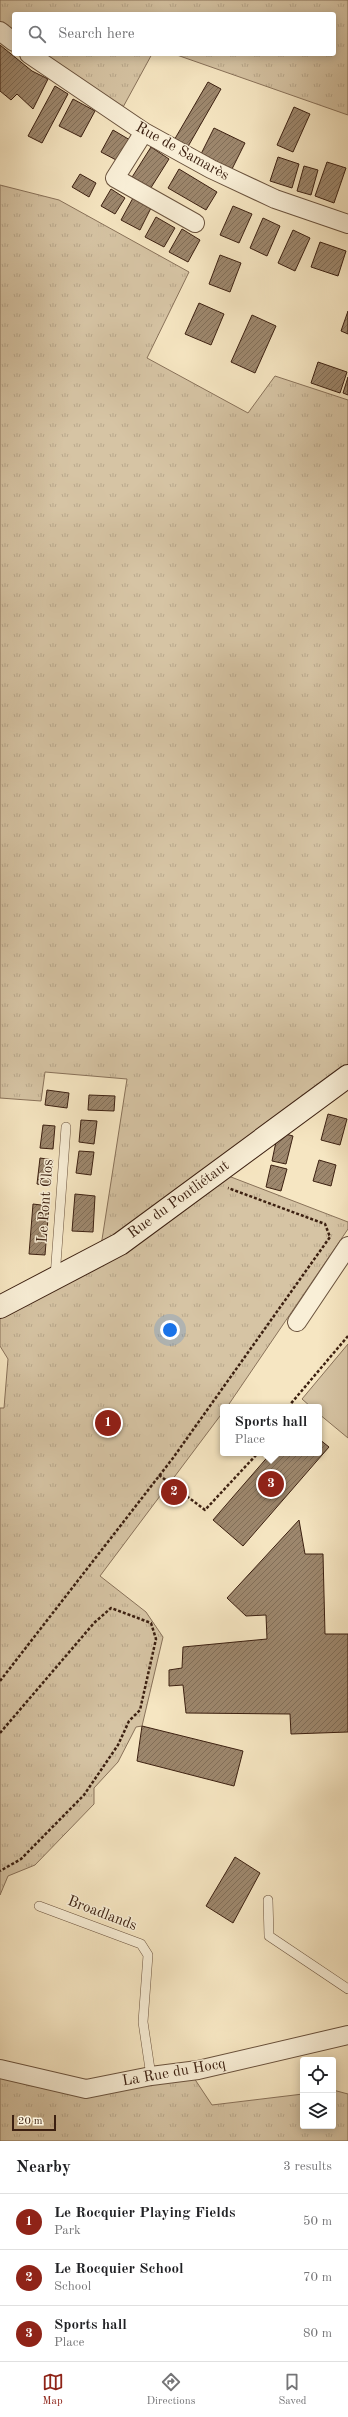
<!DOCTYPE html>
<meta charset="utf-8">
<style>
body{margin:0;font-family:"Old Standard TT",serif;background:#f6f6f6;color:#202124}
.controls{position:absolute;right:12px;bottom:12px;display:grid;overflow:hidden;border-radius:4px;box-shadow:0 2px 10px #0003}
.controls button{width:36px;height:36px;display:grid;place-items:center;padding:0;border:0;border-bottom:1px solid #e0e0e0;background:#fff;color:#202124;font:20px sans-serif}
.scale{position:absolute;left:12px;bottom:10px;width:44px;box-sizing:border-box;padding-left:4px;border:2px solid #3c2011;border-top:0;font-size:11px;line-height:14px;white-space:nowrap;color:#3c2011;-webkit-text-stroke:3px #f9efd7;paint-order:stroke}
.you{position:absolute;left:170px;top:1330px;width:14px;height:14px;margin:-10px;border:3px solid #fff;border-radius:50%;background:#1a73e8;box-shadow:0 0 0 6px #1a73e833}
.badge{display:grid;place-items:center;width:26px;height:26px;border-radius:50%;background:#8f2418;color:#fff;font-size:13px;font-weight:700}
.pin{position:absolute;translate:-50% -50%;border:2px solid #fff;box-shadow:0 1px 4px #0006}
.popup{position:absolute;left:220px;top:1404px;width:102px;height:52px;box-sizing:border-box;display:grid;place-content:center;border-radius:4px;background:#fff;filter:drop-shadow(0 1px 3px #0005);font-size:13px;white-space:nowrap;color:#757577}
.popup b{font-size:15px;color:#202124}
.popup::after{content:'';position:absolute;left:50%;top:100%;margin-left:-8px;border:8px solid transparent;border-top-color:#fff}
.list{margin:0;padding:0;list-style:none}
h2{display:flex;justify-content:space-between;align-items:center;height:52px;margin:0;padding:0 16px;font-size:17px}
h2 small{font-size:13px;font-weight:400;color:#757577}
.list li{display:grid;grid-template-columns:26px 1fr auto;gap:12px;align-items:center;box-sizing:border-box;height:56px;padding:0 16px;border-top:1px solid #e0e0e0}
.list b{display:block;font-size:15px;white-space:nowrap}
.list p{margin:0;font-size:13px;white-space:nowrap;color:#757577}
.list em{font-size:13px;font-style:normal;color:#757577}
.icon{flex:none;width:22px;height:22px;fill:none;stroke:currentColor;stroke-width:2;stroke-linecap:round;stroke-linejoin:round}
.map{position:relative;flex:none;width:348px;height:2141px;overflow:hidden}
.search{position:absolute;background:#fff;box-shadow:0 2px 10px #0003;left:12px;right:12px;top:12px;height:44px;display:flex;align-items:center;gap:10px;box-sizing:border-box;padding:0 14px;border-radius:4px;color:#757577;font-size:15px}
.sheet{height:220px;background:#fff}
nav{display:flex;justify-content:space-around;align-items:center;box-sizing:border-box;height:56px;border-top:1px solid #e0e0e0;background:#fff;font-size:11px;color:#757577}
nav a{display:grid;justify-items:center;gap:2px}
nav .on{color:#8f2418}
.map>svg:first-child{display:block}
.grass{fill:url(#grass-tufts);stroke:#89725a}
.pitch{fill:#d6c4a4;stroke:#89725a}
.building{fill:url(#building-hatch);stroke:#3c2011}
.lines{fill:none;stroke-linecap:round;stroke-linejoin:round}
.service-casing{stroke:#6a523d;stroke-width:10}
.minor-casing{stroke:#6a523d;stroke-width:20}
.secondary-casing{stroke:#3c2011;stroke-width:24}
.path{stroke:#3c2011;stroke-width:2.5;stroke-dasharray:3 2;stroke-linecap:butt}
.service{stroke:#f9efd7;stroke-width:9}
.minor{stroke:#f9efd7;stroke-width:18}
.secondary{stroke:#f9efd7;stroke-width:22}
.labels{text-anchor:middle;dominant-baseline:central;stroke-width:3;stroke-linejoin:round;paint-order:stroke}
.street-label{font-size:15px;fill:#3c2011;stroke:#f9efd7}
</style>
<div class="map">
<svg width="348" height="2141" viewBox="0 0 348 2141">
<defs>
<pattern id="grass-tufts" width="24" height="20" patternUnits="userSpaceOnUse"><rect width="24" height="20" fill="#d6c4a4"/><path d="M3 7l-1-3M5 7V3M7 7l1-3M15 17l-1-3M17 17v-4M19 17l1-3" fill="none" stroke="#b9a88c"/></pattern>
<pattern id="building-hatch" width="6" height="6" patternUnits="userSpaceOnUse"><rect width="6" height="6" fill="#9d876d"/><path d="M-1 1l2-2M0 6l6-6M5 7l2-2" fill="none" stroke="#816e58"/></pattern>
</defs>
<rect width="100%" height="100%" fill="#f6e6c2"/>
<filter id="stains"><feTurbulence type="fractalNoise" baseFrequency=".005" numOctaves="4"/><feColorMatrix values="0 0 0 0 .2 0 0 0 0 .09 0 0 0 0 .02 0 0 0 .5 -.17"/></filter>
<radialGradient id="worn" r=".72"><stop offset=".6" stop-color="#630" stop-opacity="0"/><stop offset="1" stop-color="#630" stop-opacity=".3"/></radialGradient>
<path class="grass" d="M0 0H348V115L174 54H334V14H14V37L0 26Z
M36 54H152L122 109Z
M0 185 59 200 189 272 147 358 248 413 275 376 348 400V1068L101 1246 127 1079 45 1072 41 1101 0 1098Z
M218 1172 348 1222V1229L227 1407H223V1412L100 1576 146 1612 163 1637 142 1726 136 1727 118 1762 94 1788V1804L35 1865 8 1876 0 1895V1408H4L8 1359 0 1346V1307Z
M0 2077 28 2085 85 2096 194 2078 212 2105 303 2094V2126H333V2090L348 2094V2141H0Z"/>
<path class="pitch" d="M348 1344V1438L319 1414V1407H311L302 1399Z"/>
<path class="building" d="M0 45 32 71 48 79 33 109 17 94 11 100 0 91Z
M208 82 221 89 186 150 173 142Z
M55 86 68 94 42 143 28 136Z
M73 99 95 111 81 137 59 126Z
M294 107 310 114 293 152 277 145Z
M214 128 245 143 232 169 201 154Z
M113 130 130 140 118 161 101 152Z
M151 147 169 159 147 194 129 182Z
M278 157 299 164 292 188 270 181Z
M327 162 346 168 334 203 315 196Z
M304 166 318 170 311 195 297 191Z
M179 169 217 192 206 210 168 188Z
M80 174 96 183 89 197 72 187Z
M111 189 125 198 115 214 101 206Z
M133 198 151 208 140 230 121 220Z
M233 206 252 214 239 243 220 235Z
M156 217 175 228 164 247 145 237Z
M263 218 280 226 267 256 250 248Z
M182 229 200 240 188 262 169 252Z
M293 230 310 238 295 271 278 263Z
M320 242 346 251 338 276 311 267Z
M220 255 241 263 230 292 209 284Z
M199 303 224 314 211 345 185 334Z
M348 311V334L341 331Z
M252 315 276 326 255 373 231 362Z
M318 362 347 372 340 393 311 383Z
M348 377V395L343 393Z
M47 1090 69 1093 67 1108 45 1105Z
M89 1095 115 1096 114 1111 88 1110Z
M328 1114 347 1119 340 1145 321 1140Z
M81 1120 97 1121 94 1144 79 1142Z
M43 1125 55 1126 53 1149 40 1148Z
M278 1132 293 1136 286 1164 272 1161Z
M79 1151 94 1152 91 1175 76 1173Z
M40 1158 53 1160 50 1186 37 1184Z
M319 1160 336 1165 331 1186 313 1181Z
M271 1165 287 1169 281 1191 266 1187Z
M75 1194 95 1196 93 1232 72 1231Z
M33 1204 49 1206 45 1255 29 1254Z
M319 1439 329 1447 243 1546 213 1520 271 1453H319Z
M299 1520 305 1554H323L325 1634H348V1732L291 1734 290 1714 186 1713 183 1685 169 1686V1670L182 1668 183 1647 267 1639 266 1615 246 1616 227 1598Z
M142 1726 243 1751 234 1786 137 1761Z
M235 1857 260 1873 233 1923 206 1906Z"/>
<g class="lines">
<g class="service-casing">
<path id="service" d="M55 1277 66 1127
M268 1900 269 1936 348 1989
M39 1906 141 1944 148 1955 143 2022 151 2076"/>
</g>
<g class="minor-casing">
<path id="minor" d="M0 31 14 42
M29 54 144 132 211 169 275 199 348 224
M144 132 115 178 195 223
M297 1322 348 1246
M0 2069 86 2089 151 2076 198 2070 348 2035"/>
</g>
<g class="secondary-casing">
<path id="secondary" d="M0 1307 120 1244 348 1076"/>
</g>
<path class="path" d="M288 1407 348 1336
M159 1475 205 1510 258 1453
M0 1681 173 1458 330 1237 325 1224 228 1188
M0 1733 94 1623 111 1608 151 1623 156 1639 140 1710 129 1721 118 1745 84 1795 21 1859 0 1871"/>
<use href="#service" class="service"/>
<use href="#minor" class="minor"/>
<use href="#secondary" class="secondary"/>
</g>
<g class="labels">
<g class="street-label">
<text transform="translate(182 152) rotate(29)">Rue de Samarès</text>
<text transform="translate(179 1200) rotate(-36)">Rue du Pontliétaut</text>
<text transform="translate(46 1201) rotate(-86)">Le Pont Clos</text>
<text transform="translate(102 1914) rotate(21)">Broadlands</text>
<text transform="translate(174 2073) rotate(-10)">La Rue du Hocq</text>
</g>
</g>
<rect width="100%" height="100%" filter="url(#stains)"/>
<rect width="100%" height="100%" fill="url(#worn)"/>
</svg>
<div class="controls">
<button><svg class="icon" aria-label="locate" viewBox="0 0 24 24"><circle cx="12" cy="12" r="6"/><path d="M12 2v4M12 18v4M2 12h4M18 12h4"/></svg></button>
<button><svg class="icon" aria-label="layers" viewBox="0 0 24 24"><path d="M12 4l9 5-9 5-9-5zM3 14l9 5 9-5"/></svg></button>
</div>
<div class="scale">20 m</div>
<div class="you"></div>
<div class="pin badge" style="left:108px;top:1423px">1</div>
<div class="pin badge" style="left:174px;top:1492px">2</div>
<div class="pin badge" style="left:271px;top:1484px">3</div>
<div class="popup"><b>Sports hall</b>Place</div>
<div class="search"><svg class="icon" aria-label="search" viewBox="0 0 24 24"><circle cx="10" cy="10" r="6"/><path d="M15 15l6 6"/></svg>Search here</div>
</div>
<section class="sheet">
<h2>Nearby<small>3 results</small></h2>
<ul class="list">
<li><span class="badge">1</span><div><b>Le Rocquier Playing Fields</b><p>Park</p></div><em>50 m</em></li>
<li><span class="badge">2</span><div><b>Le Rocquier School</b><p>School</p></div><em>70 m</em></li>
<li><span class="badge">3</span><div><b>Sports hall</b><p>Place</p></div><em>80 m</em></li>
</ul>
</section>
<nav>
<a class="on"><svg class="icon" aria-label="map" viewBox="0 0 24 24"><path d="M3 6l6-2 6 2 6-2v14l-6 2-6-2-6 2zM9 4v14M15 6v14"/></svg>Map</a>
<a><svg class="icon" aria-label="directions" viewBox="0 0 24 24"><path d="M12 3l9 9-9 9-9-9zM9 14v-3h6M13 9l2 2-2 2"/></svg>Directions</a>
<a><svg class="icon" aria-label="saved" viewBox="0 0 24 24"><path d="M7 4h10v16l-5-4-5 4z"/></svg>Saved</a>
</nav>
